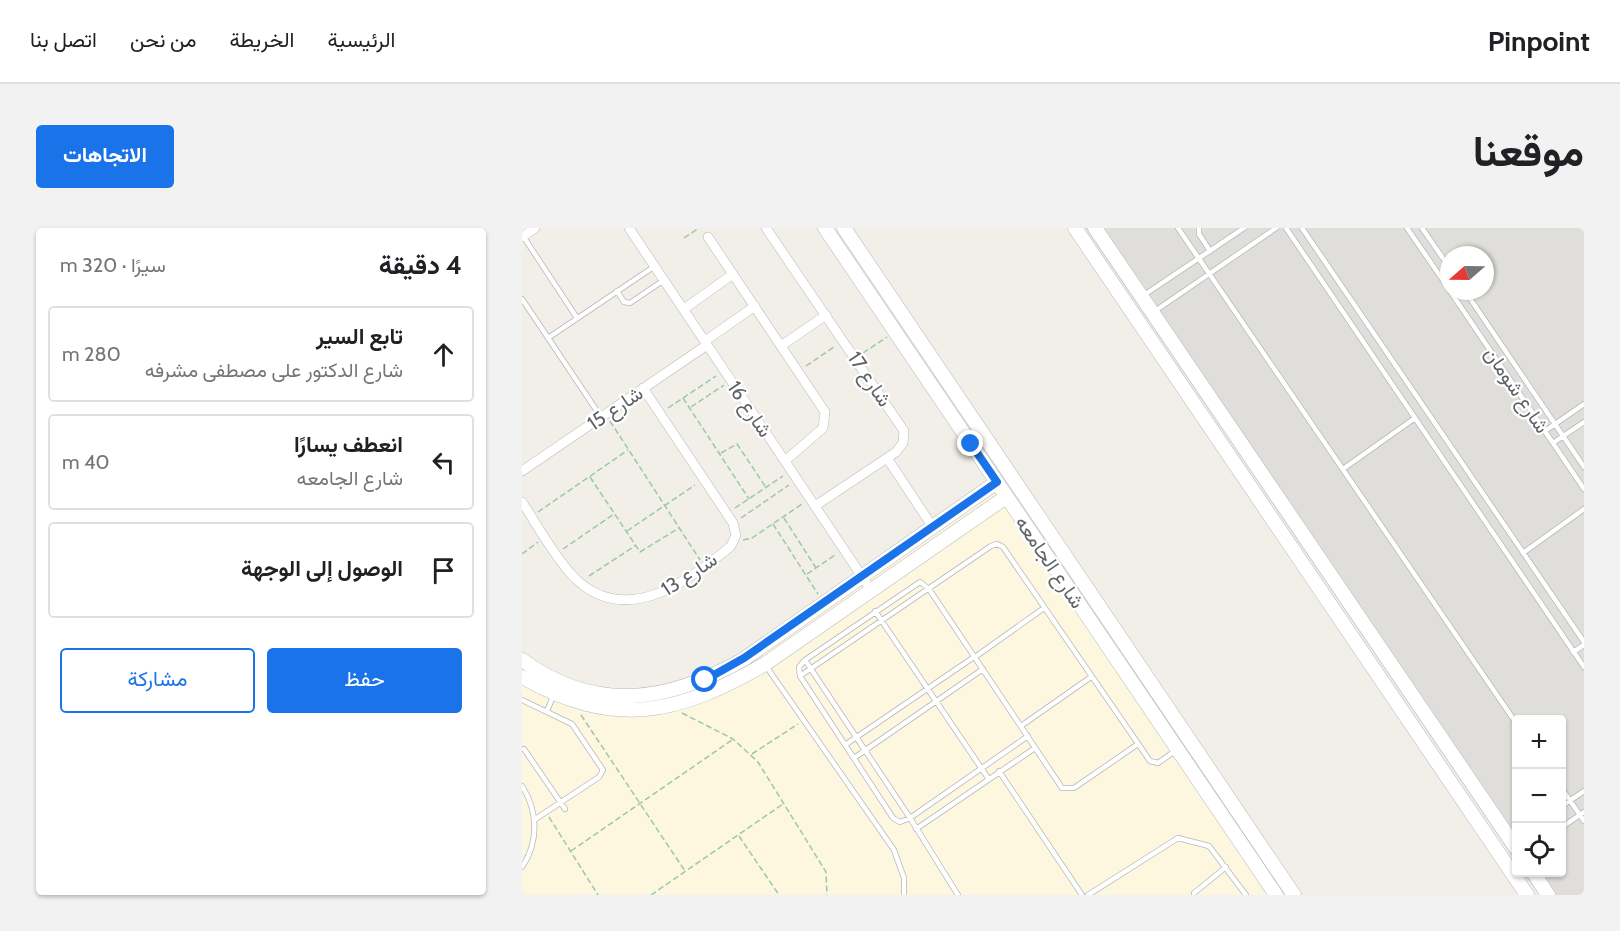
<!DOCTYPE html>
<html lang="ar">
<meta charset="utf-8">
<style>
body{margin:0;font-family:Cabin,Vazirmatn,sans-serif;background:#f2f2f2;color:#202124;direction:rtl}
.controls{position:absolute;right:18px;bottom:18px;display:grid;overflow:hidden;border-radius:6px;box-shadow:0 2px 4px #0004}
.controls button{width:54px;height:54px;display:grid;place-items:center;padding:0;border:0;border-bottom:2px solid #e0e0e0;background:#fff;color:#202124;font:30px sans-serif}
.compass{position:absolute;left:918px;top:18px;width:54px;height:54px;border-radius:50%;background:#fff;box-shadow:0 2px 4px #0004;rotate:250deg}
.stop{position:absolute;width:18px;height:18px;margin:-14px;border:4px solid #1a73e8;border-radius:50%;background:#fff}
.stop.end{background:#1a73e8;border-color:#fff;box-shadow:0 2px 6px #0008}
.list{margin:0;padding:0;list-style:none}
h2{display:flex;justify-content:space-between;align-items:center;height:78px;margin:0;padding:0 24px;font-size:26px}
h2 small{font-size:20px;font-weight:400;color:#757577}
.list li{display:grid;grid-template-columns:39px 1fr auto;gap:18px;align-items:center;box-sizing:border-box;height:96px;margin:0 12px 12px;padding:0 12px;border:2px solid #e0e0e0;border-radius:6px}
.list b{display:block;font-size:22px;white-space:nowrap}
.list p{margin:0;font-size:20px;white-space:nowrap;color:#757577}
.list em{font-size:20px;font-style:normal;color:#757577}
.actions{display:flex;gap:12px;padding:18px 24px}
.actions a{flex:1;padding:14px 0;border:2px solid #1a73e8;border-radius:6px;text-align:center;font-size:21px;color:#1a73e8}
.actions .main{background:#1a73e8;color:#fff}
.icon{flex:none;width:33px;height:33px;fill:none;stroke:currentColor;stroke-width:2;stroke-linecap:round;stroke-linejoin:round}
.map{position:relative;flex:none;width:1062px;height:667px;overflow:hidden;direction:ltr;border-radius:6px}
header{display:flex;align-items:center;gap:36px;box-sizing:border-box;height:84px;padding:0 30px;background:#fff;border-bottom:2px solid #e0e0e0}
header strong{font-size:28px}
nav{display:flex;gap:33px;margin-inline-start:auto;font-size:21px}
.intro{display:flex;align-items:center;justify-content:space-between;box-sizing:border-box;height:144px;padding:0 36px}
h1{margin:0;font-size:42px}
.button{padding:15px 27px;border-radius:6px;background:#1a73e8;color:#fff;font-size:21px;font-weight:700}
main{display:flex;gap:36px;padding:0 36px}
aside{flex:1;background:#fff;border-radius:6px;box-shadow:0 2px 4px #0004}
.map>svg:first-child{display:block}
.commercial{fill:#fef7e0}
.industrial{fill:#e0deda;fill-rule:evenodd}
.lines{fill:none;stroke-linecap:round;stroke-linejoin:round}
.lane-casing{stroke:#b5b8bc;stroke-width:6}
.street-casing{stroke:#b5b8bc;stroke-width:10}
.secondary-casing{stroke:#b6babf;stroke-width:15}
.path{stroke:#9cc7a9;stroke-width:1.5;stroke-dasharray:6 3;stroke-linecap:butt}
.lane{stroke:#fff;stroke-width:4.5}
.street{stroke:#fff;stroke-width:9}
.secondary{stroke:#fff;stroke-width:14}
.route{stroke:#1a73e8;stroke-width:8}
.labels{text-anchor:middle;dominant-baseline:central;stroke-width:4.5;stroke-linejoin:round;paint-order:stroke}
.street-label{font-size:20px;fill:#5f6368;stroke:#fff}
</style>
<header>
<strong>Pinpoint</strong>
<nav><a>الرئيسية</a><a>الخريطة</a><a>من نحن</a><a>اتصل بنا</a></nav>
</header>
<div class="intro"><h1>موقعنا</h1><a class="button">الاتجاهات</a></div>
<main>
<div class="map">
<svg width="1062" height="667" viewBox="0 0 1062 667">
<rect width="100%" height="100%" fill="#f1efe8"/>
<path class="commercial" d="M486 256 767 667H0V439L56 467 98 474 139 472 181 461 214 444Z"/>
<path class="industrial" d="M563 0H1062V667H1017L1001 645 1040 644V491H994V634ZM927 27H963V63H927Z"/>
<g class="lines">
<g class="lane-casing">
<path id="lane" d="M656 0 994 495
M677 0V6L688 23
M764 0 1062 439
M780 0 1062 414
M885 0 927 61
M900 0 927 39
M1 8 55 90
M95 63 102 74 108 75 142 52
M928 63 1062 261
M943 63 1062 239
M622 67 722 0
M0 71 79 189
M633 83 754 0
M26 110 133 38
M1023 203 1062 176
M1031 215 1062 194
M821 241 893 190
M1001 325 1062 281
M353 383 466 550
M1051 424 1062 417
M453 429 522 380
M283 432 388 590 436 667
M244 438 372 622 382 650V667
M278 448 469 318 475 316 481 319 628 533 636 535 653 523
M0 472 50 496 81 542 77 549 12 592
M25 483 32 466
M499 498 569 449
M506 508 388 590 378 594 371 590 278 448 277 439 283 432 398 354 407 361 540 560H552L616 516
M323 517 452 429
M2 521 43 581
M332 530 461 441
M477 543 560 667
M0 558C16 583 17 614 0 639
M1040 561 1062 593
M1040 578 1062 563
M1040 599 1062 584
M394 601 513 520
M672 665 704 639
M566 667 656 610 687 618 724 667"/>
</g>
<g class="street-casing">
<path id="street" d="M107 0 349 362
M244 0 382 203 381 215 374 224 293 278
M0 9 13 0
M186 9 303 184 301 200 263 233
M162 81 211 46
M183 113 233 78
M259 118 304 87
M365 230 410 298
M0 243 185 117
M0 274C16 298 30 325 49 346 100 402 165 355 209 318L214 307 211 295 121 160"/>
</g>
<g class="secondary-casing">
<path id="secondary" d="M303 0 754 667
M322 0 772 667
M553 0 1005 667
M573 0 994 620
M0 432C74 486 147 474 222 431L475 254
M0 449C92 501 155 487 243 436L484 269
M1011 644 1026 667"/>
</g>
<path class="path" d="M162 10 177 0
M341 125 365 109
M284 138 312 119
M161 170 227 271
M169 179 202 157
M146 180 194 148
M88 193 178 332
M199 225 215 216 243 258
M68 249 118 324 157 300
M213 280 261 248
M16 284 106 222
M219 290 267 257
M262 290 294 340
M251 296 296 366
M105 303 173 257
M221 312 230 310 280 276
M41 321 92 286
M0 326 16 314
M285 346 313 327
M67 348 113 318
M160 485 211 511 236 534 304 644 305 667
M59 487 163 643
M230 526 276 496
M27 589 76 667
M217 608 257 667
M49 623 210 512
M129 667 261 576"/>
<use href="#lane" class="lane"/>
<use href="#street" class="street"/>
<use href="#secondary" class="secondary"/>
</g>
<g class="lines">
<path class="route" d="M183 452 222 430 475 254 449 216"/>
</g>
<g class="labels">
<g class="street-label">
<text transform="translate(348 151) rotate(56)">شارع 17</text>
<text transform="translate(995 162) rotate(56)">شارع شومان</text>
<text transform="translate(93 180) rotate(-34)">شارع 15</text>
<text transform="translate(228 181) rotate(56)">شارع 16</text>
<text transform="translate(528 334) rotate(56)">شارع الجامعه</text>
<text transform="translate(167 346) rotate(-33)">شارع 13</text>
</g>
</g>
</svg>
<div class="controls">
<button>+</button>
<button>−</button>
<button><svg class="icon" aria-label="locate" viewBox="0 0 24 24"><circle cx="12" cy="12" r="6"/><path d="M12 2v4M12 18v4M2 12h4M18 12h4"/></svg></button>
</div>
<svg class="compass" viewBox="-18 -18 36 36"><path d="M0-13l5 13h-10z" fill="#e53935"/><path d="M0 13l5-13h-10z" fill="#757577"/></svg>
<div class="stop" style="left:183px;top:452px"></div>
<div class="stop end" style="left:449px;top:216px"></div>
</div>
<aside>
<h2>4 دقيقة<small>سيرًا · 320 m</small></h2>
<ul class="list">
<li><svg class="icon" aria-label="ahead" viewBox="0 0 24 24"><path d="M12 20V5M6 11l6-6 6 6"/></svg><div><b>تابع السير</b><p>شارع الدكتور على مصطفى مشرفه</p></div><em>280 m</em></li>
<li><svg class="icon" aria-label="left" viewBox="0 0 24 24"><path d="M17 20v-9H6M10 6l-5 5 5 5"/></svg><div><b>انعطف يسارًا</b><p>شارع الجامعه</p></div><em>40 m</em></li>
<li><svg class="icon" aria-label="arrive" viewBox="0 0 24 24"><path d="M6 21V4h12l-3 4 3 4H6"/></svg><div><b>الوصول إلى الوجهة</b></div></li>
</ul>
<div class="actions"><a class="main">حفظ</a><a>مشاركة</a></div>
</aside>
</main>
